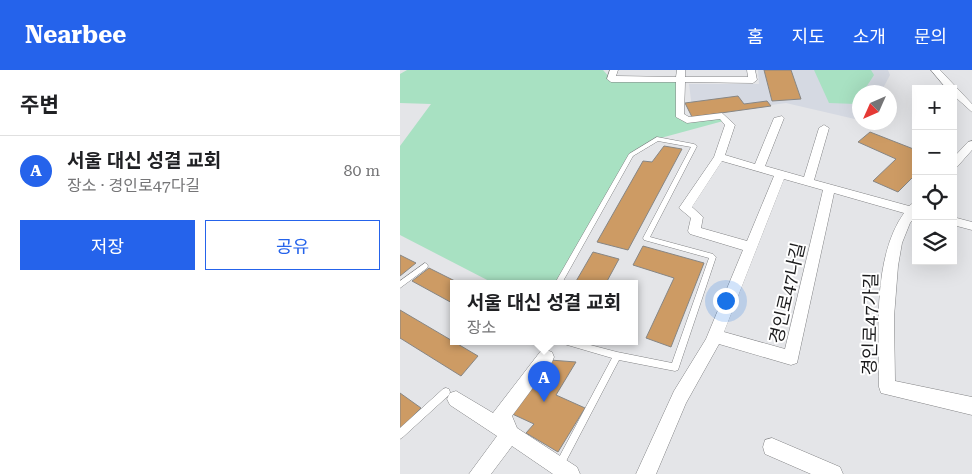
<!DOCTYPE html>
<html lang="ko">
<meta charset="utf-8">
<style>
body{margin:0;font-family:"Roboto Serif","Noto Sans KR",serif;background:#f6f6f6;color:#202124}
.controls{position:absolute;right:15px;top:15px;display:grid;overflow:hidden;border-radius:0px;box-shadow:0 5px 20px #0002}
.controls button{width:45px;height:45px;display:grid;place-items:center;padding:0;border:0;border-bottom:1px solid #e0e0e0;background:#fff;color:#202124;font:25px sans-serif}
.compass{position:absolute;left:452px;top:15px;width:45px;height:45px;border-radius:50%;background:#fff;box-shadow:0 5px 20px #0002;rotate:225deg}
.you{position:absolute;left:325px;top:230px;width:18px;height:18px;margin:-12px;border:4px solid #fff;border-radius:50%;background:#1a73e8;box-shadow:0 0 0 8px #1a73e833}
.badge{display:grid;place-items:center;width:32px;height:32px;border-radius:50%;background:#2563eb;color:#fff;font-size:16px;font-weight:700}
.pin{position:absolute;translate:-50% -41px;filter:drop-shadow(0 1px 2px #0008)}
.pin::after{content:'';position:absolute;top:26px;width:18px;height:15px;background:inherit;clip-path:polygon(0 0,100% 0,50% 100%)}
.popup{position:absolute;left:50px;top:210px;width:188px;height:65px;box-sizing:border-box;display:grid;place-content:center;border-radius:0px;background:#fff;filter:drop-shadow(0 1px 4px #0005);font-size:16px;white-space:nowrap;color:#757577}
.popup b{font-size:19px;color:#202124}
.popup::after{content:'';position:absolute;left:50%;top:100%;margin-left:-10px;border:10px solid transparent;border-top-color:#fff}
.list{margin:0;padding:0;list-style:none}
h2{display:flex;justify-content:space-between;align-items:center;height:65px;margin:0;padding:0 20px;font-size:21px}
h2 small{font-size:16px;font-weight:400;color:#757577}
.list li{display:grid;grid-template-columns:32px 1fr auto;gap:15px;align-items:center;box-sizing:border-box;height:70px;padding:0 20px;border-top:1px solid #e0e0e0}
.list b{display:block;font-size:19px;white-space:nowrap}
.list p{margin:0;font-size:16px;white-space:nowrap;color:#757577}
.list em{font-size:16px;font-style:normal;color:#757577}
.actions{display:flex;gap:10px;padding:15px 20px}
.actions a{flex:1;padding:11px 0;border:1px solid #2563eb;border-radius:0px;text-align:center;font-size:18px;color:#2563eb}
.actions .main{background:#2563eb;color:#fff}
.icon{flex:none;width:28px;height:28px;fill:none;stroke:currentColor;stroke-width:2;stroke-linecap:round;stroke-linejoin:round}
.map{position:relative;flex:none;width:572px;height:404px;overflow:hidden}
header{display:flex;align-items:center;gap:30px;box-sizing:border-box;height:70px;padding:0 25px;background:#2563eb;color:#fff}
header strong{font-size:24px}
nav{display:flex;gap:28px;margin-inline-start:auto;font-size:18px}
main{display:flex}
aside{flex:1;background:#fff}
.map>svg:first-child{display:block}
.built{fill:#d5d9e2}
.green{fill:#a8e1c2}
.building{fill:#cd9b64;stroke:#878684}
.lines{fill:none;stroke-linecap:round;stroke-linejoin:round}
.lane-casing{stroke:#828385;stroke-width:1}
.street-casing{stroke:#828385;stroke-width:1}
.lane{fill:#fff;fill-rule:evenodd}
.street{fill:#fff;fill-rule:evenodd}
.labels{text-anchor:middle;dominant-baseline:central;stroke-width:4;stroke-linejoin:round;paint-order:stroke}
.street-label{font-size:18px;fill:#1c1c1d;stroke:#fff}
</style>
<header>
<strong>Nearbee</strong>
<nav><a>홈</a><a>지도</a><a>소개</a><a>문의</a></nav>
</header>
<main>
<aside>
<h2>주변<small></small></h2>
<ul class="list">
<li><span class="badge">A</span><div><b>서울 대신 성결 교회</b><p>장소 · 경인로47다길</p></div><em>80 m</em></li>
</ul>
<div class="actions"><a class="main">저장</a><a>공유</a></div>
</aside>
<div class="map">
<svg width="572" height="404" viewBox="0 0 572 404">
<rect width="100%" height="100%" fill="#e4e5e8"/>
<path class="built" d="M358 0H488L490 5 481 22H460L459 50 386 33 293 46 289 14H359Z"/>
<path class="green" d="M7 0H203L211 9H281L280 45 287 50 322 46 327 50 257 69 231 85 159 213H93L0 165V76L31 34 0 33V4Z
M414 0H471L474 5 463 22H460L456 34 429 33Z"/>
<path class="building" d="M364 0H391L401 29 372 31Z
M338 26 344 34 367 31 371 36 292 47 285 33Z
M470 62 516 80V104L498 122 473 111 496 89 458 72Z
M264 76 282 79 228 180 197 172 243 91 252 92Z
M243 176 304 193 271 277 246 268 274 208 233 195Z
M193 182 219 189 206 213H175Z
M0 185 16 193 0 206Z
M29 198 59 213H54V234L12 211Z
M0 240 78 286 61 306 0 268Z
M150 290 176 292 156 325 185 338 158 382 126 363 134 354 108 342Z
M0 323 21 338 1 358 0 357Z"/>
<g class="lines">
<g class="lane-casing">
<path id="lane" d="M257 67 294 74 297 76 250 167 313 184 316 187 278 300 275 301 219 290 162 399 159 401 156 399 154 396 156 393 212 288 164 274 161 273 160 271H175L217 282 272 293 309 188 244 170 243 168 291 77 258 71 233 86 162 213H155L229 84Z
M25 193 27 194 28 196 27 198 0 218V211Z
M46 318 49 319 50 322 49 325 3 367 0 369V358L43 319Z"/>
</g>
<g class="street-casing">
<path id="street" d="M210 0H218L216 6 276 7 277 0H285V7H348L347 0H355L357 10 353 13 285 12 284 44 289 47 322 43 335 55 325 85 355 94 374 48 382 46 384 48 365 96 404 107 419 58 424 55 429 58 414 110 509 136 516 131V146L510 153 502 173 498 196 494 247 495 311 572 327V345L481 323 479 317C479 264 472 188 504 143L434 123 397 293 391 295 319 274 286 333 256 404H236L274 321 306 269 343 180 290 164 288 161 291 148 279 138 314 87 325 55 320 49 287 53 276 47V12H211L207 9ZM322 91 374 106 347 171 301 158 303 147 292 137ZM384 109 423 120 385 279 324 262Z
M531 0H540L572 34V42L553 25V19H547Z
M572 71V80L557 97 553 98V88L568 72Z
M553 147 572 152V160L553 155Z
M146 280 152 282 154 287 152 292 112 346 117 358 177 397 180 404H153L112 376 91 404H69L97 366 50 335 47 329 50 323 56 321 93 343 140 282Z
M372 368 440 397 443 404H411L365 384 363 377 365 370Z"/>
</g>
<use href="#lane" class="lane"/>
<use href="#street" class="street"/>
</g>
<g class="labels">
<g class="street-label">
<text transform="translate(387 223) rotate(-77)">경인로47나길</text>
<text transform="translate(470 254) rotate(-89)">경인로47가길</text>
</g>
</g>
</svg>
<div class="controls">
<button>+</button>
<button>−</button>
<button><svg class="icon" aria-label="locate" viewBox="0 0 24 24"><circle cx="12" cy="12" r="6"/><path d="M12 2v4M12 18v4M2 12h4M18 12h4"/></svg></button>
<button><svg class="icon" aria-label="layers" viewBox="0 0 24 24"><path d="M12 4l9 5-9 5-9-5zM3 14l9 5 9-5"/></svg></button>
</div>
<svg class="compass" viewBox="-18 -18 36 36"><path d="M0-13l5 13h-10z" fill="#e53935"/><path d="M0 13l5-13h-10z" fill="#757577"/></svg>
<div class="you"></div>
<div class="pin badge" style="left:144px;top:332px">A</div>
<div class="popup"><b>서울 대신 성결 교회</b>장소</div>
</div>
</main>
